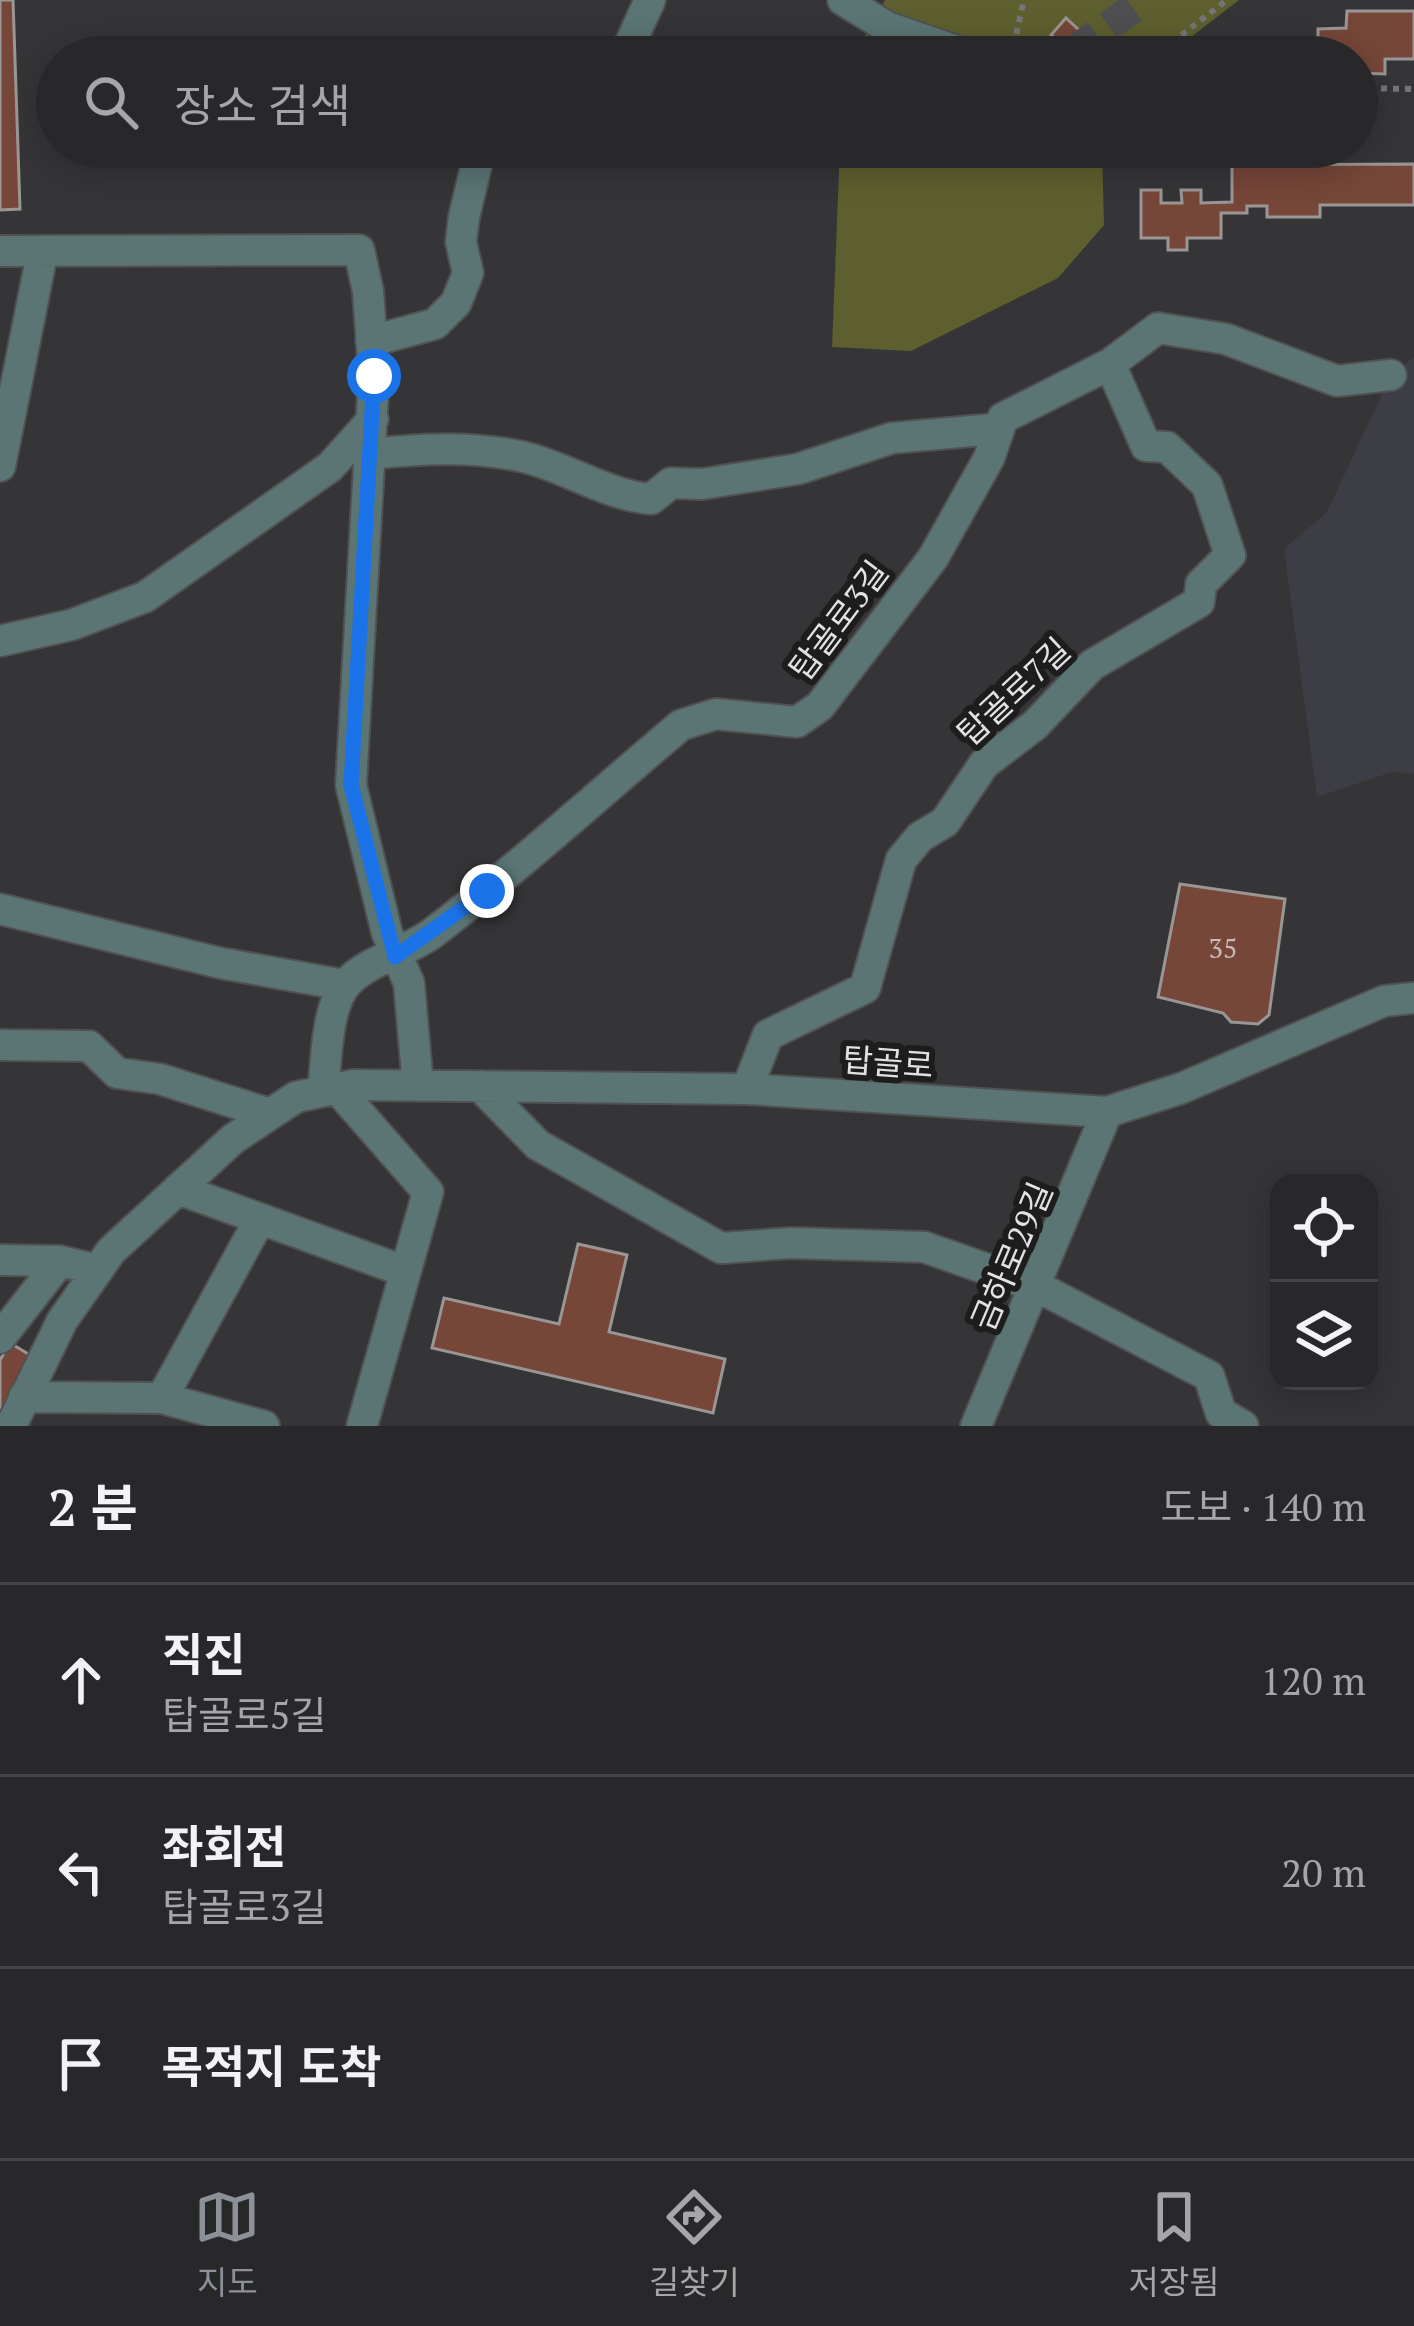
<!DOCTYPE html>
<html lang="ko">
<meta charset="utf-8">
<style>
body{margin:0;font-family:"PT Serif","Noto Sans KR",serif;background:#303032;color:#f1f3f6}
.controls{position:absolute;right:36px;bottom:36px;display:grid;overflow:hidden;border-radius:24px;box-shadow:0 6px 30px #0003}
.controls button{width:108px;height:108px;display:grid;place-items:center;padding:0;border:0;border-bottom:3px solid #444447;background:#28282a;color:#f1f3f6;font:60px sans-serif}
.stop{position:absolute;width:36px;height:36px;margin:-27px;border:9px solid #1a73e8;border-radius:50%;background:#fff}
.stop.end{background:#1a73e8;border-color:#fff;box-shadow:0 3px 12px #0008}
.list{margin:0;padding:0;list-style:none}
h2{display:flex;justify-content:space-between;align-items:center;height:156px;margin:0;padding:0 48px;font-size:51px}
h2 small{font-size:39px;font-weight:400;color:#a5a6a8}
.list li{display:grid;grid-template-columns:78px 1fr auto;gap:36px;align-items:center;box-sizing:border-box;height:192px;padding:0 48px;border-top:3px solid #444447}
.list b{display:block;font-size:45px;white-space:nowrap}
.list p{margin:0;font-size:39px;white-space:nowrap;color:#a5a6a8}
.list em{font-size:39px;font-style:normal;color:#a5a6a8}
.icon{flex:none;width:66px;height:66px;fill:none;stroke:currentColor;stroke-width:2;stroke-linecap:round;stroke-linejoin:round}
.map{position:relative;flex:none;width:1414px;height:1426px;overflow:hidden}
.search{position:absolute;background:#28282a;box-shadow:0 6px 30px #0003;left:36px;right:36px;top:36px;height:132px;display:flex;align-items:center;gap:30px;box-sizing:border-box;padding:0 42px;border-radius:66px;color:#a5a6a8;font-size:45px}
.sheet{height:732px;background:#28282a}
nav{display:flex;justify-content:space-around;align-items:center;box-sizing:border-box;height:168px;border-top:3px solid #444447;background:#28282a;font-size:33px;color:#a5a6a8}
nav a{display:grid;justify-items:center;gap:6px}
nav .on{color:#8c9099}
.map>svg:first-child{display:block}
.built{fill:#3d3d46}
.forest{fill:#5e5f2e}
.building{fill:#764638;stroke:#9a9695;stroke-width:3}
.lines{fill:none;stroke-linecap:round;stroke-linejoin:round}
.minor-tunnel{stroke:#4f4f52;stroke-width:30;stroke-dasharray:30 15;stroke-linecap:butt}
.minor-casing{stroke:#515154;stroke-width:34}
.path{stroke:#757578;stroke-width:6;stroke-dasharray:6 6;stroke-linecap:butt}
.minor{stroke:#5a7574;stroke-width:30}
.route{stroke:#1a73e8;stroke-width:15}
.labels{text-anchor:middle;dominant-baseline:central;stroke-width:12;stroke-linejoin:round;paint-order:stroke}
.number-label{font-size:27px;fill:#c7bbb9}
.street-label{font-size:33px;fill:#e2e2e4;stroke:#1d1d1e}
</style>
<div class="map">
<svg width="1414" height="1426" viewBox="0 0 1414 1426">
<rect width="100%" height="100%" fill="#353538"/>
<path class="built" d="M1414 357V774L1392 772 1317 797 1284 549 1327 512 1391 375Z"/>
<path class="forest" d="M885 0H1239L1165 57H854Z
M840 147H1102L1104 225 1058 278 911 351 832 347Z"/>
<path class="building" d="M0 0H13L20 209 0 210Z
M1347 11H1414V59H1385V74L1357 73V57H1318V29L1346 28Z
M1066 18 1079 30 1065 46 1051 35Z
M1414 164V205H1320V217H1267V206H1247V213H1221V238H1187V250H1168V238H1141V190H1161V203H1182L1181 190H1201V203L1232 202V165Z
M1180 884 1285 899 1269 1015 1258 1024 1231 1022 1223 1013 1158 997Z
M578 1244 627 1255 609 1332 725 1359 713 1413 432 1348 444 1298 559 1324Z
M10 1343 35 1358 0 1418V1360Z"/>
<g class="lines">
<path class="minor-tunnel" d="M1027 57 1075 50 1144 0"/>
<g class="minor-casing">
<path id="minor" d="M843 0 887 27 974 57
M624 57 650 0
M0 251 359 250 368 291 374 375 351 785 387 933 409 983 418 1086
M371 341 435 324 456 303 468 273 461 242 464 217 478 158 487 147
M372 454C422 448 475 446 524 457 568 468 606 495 651 499L671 483 702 484 798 469 892 438 995 429
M0 466 42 254
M0 641 71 625 145 597 330 467 373 419
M0 909 220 963 344 985
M0 1045 89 1046 117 1073 160 1079 270 1114
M480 1086 538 1145 721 1248 791 1243 924 1247 1038 1287 1209 1376 1221 1413 1243 1426
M336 1087 428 1192 362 1426
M323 1089C327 1059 326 1005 348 982 370 959 408 952 434 932 519 867 599 794 681 725L716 714 797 722 820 706 933 558 989 458 1003 418 1110 364 1158 328 1226 339 1337 381 1391 375
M747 1089 768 1035 865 988 901 860 920 837 945 822 984 764 1035 725 1092 665 1199 602 1201 584 1230 555 1207 485 1167 447 1146 446 1110 364
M178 1189 404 1271
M0 1260 60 1261 98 1270
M0 1338 60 1261
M24 1397 162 1398 264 1426
M162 1398 260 1219
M11 1426 62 1321 111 1251 233 1139 296 1097 353 1085 747 1089 1107 1112 1182 1088 1384 1001 1414 998
M976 1426 1107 1112"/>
</g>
<path class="path" d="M1022 57 1016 35 1024 0
M1153 57 1227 0
M1357 88 1414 89"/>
<use href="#minor" class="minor"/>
</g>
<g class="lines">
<path class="route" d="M374 376 351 785 395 957 487 891"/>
</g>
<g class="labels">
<g class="number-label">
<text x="1223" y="948">35</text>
</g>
<g class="street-label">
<text transform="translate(838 620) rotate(-53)">탑골로3길</text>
<text transform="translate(1013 691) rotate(-43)">탑골로7길</text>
<text transform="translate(888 1062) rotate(4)">탑골로</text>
<text transform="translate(1011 1256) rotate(-67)">금하로29길</text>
</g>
</g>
</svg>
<div class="controls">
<button><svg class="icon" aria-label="locate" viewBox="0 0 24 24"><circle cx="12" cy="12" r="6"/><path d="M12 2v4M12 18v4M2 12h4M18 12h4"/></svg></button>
<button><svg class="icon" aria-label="layers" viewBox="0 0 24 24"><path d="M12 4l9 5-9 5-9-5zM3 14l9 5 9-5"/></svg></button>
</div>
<div class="stop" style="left:374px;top:376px"></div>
<div class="stop end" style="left:487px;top:891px"></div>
<div class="search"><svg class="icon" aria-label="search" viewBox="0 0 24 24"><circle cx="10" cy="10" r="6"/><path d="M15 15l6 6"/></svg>장소 검색</div>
</div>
<section class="sheet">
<h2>2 분<small>도보 · 140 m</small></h2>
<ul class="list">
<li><svg class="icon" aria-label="ahead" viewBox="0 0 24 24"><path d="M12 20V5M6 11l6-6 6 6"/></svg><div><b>직진</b><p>탑골로5길</p></div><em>120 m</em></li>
<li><svg class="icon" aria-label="left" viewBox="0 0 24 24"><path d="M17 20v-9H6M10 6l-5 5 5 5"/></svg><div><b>좌회전</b><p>탑골로3길</p></div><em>20 m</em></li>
<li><svg class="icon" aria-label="arrive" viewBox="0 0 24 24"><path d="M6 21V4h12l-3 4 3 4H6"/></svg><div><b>목적지 도착</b></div></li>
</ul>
</section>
<nav>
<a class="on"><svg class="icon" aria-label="map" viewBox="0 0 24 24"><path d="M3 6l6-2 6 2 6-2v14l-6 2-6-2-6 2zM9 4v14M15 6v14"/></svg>지도</a>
<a><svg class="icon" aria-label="directions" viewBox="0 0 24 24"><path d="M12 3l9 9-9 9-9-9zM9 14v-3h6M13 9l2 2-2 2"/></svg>길찾기</a>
<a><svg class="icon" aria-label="saved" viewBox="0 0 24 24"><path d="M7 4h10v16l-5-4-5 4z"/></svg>저장됨</a>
</nav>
